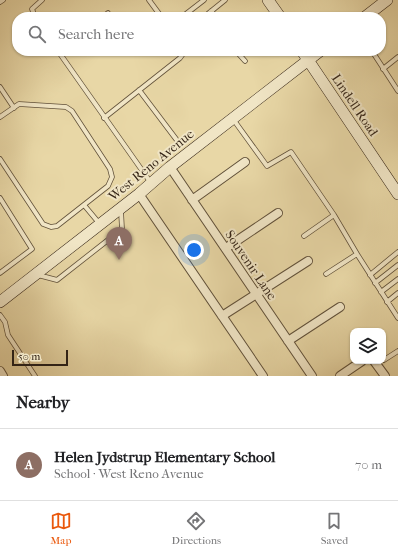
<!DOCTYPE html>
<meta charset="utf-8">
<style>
body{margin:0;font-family:"IM FELL French Canon",serif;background:#f6f6f6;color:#202124}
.controls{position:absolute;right:12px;bottom:12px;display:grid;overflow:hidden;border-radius:8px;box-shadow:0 1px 3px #0004}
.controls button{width:36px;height:36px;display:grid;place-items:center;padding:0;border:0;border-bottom:1px solid #e0e0e0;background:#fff;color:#202124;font:20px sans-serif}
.scale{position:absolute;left:12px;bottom:10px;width:56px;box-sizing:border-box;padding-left:4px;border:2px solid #342416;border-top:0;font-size:11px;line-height:14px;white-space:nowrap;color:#342416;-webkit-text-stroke:3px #f0e5c5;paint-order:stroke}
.you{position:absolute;left:194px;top:250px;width:14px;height:14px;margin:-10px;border:3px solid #fff;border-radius:50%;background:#1a73e8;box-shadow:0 0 0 6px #1a73e833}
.badge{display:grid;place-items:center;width:26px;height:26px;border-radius:50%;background:#ea580c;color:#fff;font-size:13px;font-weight:700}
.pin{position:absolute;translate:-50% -33px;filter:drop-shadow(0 1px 2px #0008)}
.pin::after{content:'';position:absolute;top:21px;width:14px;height:12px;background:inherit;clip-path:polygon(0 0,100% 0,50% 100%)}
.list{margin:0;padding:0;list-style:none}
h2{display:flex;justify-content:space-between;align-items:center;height:52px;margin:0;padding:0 16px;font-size:17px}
h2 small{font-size:13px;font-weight:400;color:#757577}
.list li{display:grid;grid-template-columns:26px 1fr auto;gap:12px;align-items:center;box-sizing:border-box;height:72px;padding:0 16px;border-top:1px solid #e0e0e0}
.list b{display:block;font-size:15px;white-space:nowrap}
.list p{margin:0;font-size:13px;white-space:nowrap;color:#757577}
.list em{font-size:13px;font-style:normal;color:#757577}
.icon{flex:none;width:22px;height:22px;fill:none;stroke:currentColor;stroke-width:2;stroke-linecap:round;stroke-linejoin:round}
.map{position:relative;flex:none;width:398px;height:376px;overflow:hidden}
.search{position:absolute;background:#fff;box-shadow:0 1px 3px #0004;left:12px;right:12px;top:12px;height:44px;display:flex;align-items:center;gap:10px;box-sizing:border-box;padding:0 14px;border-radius:16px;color:#757577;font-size:15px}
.sheet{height:124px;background:#fff}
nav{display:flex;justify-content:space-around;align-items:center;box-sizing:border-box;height:56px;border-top:1px solid #e0e0e0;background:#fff;font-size:11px;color:#757577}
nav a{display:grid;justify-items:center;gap:2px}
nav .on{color:#ea580c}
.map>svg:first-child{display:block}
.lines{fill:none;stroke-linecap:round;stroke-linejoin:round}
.lane-casing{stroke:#61513a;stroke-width:5.5}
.street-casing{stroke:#61513a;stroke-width:10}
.secondary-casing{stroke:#342416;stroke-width:12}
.lane{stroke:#f0e5c5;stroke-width:4}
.street{stroke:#f0e5c5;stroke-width:8}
.secondary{stroke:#f0e5c5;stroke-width:11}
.labels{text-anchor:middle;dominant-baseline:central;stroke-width:4;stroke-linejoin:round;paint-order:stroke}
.street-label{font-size:13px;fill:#342416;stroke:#f0e5c5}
</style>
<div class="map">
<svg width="398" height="376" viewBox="0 0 398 376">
<rect width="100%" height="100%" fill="#e8d7a6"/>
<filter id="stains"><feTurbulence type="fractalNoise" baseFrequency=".005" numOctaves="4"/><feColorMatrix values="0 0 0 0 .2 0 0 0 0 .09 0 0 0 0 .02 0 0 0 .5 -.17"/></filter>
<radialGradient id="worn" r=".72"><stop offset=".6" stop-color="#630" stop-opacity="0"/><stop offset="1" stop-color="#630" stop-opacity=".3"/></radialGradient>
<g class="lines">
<g class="lane-casing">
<path id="lane" d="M149 0 160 15 170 17
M0 2 3 0
M211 11 216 17
M35 17 32 9 42 0
M103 17 108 13
M182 17 204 0
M204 17 225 0
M58 51 151 183
M236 51 245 61
M372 51 398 91
M383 69 398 57
M0 87 14 108
M139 90 176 139
M0 117 19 104 66 107 72 111 110 169 112 177 108 186 57 226 51 227 43 224 0 159
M104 118 180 58 185 51
M233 119 267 166 291 152 334 215 304 236
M0 198 32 249 0 273
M84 205 99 223
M357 254 398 318
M326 274 357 254 334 215
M38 275 57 280 122 229 121 211
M370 275 398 252
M375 283 398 265
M381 292 398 279
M387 302 398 293
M0 315 5 322 8 335 35 376
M384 360 398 351"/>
</g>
<g class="street-casing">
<path id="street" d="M170 167 312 376
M139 194 263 376
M192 200 245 162
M226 248 278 213
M222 316 308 261
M288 341 340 307
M374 361 385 376
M0 371 3 376
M340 376 362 361"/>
</g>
<g class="secondary-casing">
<path id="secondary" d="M268 0 280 17
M365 17 387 0
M302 51 398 194
M0 302 139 194 170 167 320 51"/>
</g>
<use href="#lane" class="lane"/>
<use href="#street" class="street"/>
<use href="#secondary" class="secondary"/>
</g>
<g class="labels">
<g class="street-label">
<text transform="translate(355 105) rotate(56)">Lindell Road</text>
<text transform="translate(151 165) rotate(-39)">West Reno Avenue</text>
<text transform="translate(251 265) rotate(56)">Souvenir Lane</text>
</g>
</g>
<rect width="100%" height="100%" filter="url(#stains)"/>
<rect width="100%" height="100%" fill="url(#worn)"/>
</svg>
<div class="controls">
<button><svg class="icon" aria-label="layers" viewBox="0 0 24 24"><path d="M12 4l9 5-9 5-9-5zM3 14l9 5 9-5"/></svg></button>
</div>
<div class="scale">50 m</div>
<div class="you"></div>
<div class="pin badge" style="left:119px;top:260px;background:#8d6e63">A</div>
<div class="search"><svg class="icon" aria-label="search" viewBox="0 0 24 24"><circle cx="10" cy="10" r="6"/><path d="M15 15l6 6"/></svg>Search here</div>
</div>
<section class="sheet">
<h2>Nearby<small></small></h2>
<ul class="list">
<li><span class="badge" style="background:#8d6e63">A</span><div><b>Helen Jydstrup Elementary School</b><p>School · West Reno Avenue</p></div><em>70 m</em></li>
</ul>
</section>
<nav>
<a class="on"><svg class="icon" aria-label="map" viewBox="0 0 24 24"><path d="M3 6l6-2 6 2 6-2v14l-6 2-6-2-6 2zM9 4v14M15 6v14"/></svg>Map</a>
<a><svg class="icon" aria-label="directions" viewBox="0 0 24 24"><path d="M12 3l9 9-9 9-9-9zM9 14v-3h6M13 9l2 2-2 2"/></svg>Directions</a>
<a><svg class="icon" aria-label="saved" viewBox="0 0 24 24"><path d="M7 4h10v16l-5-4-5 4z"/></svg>Saved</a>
</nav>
